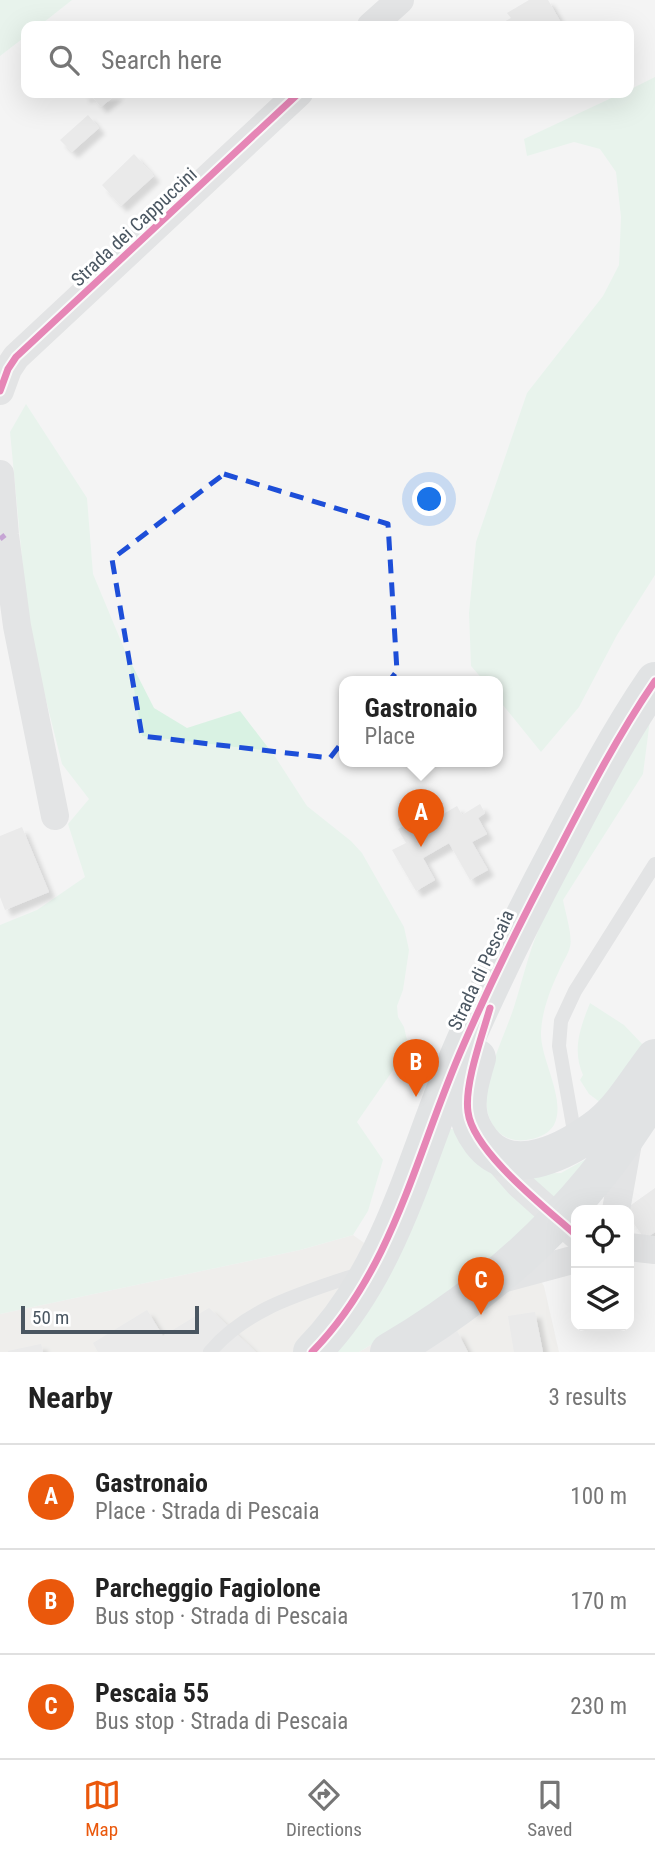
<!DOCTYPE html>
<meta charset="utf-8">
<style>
body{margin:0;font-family:"Roboto Condensed",sans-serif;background:#f6f6f6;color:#222}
.controls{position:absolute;right:21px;bottom:21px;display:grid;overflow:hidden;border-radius:14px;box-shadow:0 7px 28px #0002}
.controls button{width:63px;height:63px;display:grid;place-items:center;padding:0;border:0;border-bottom:2px solid #e0e0e0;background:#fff;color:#222;font:35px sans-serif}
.scale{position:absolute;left:21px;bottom:18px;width:178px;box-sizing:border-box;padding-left:7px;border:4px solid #4a5661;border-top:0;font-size:19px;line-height:24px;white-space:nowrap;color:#4a5661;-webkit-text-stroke:5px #fff;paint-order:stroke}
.you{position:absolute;left:430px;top:500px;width:24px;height:24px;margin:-18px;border:5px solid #fff;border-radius:50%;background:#1a73e8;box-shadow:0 0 0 10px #1a73e833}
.badge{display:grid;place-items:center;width:46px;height:46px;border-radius:50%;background:#ea580c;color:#fff;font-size:23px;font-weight:700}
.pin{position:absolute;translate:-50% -58px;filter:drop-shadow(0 2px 4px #0008)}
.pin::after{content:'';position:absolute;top:37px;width:24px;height:21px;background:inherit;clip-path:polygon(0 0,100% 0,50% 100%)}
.popup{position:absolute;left:339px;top:676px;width:164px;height:91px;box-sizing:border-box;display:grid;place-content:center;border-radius:14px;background:#fff;filter:drop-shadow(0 2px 5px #0005);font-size:23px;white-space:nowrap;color:#767676}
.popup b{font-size:26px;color:#222}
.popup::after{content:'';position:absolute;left:50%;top:100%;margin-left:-14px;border:14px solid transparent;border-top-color:#fff}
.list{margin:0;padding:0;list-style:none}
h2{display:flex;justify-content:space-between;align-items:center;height:91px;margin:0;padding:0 28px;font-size:30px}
h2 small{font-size:23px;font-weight:400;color:#767676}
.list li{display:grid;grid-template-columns:46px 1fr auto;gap:21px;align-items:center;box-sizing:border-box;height:105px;padding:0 28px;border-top:2px solid #e0e0e0}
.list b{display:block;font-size:26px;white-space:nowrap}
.list p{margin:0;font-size:23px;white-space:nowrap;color:#767676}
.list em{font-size:23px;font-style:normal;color:#767676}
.icon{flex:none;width:38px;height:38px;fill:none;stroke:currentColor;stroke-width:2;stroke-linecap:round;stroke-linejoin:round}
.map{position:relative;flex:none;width:655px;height:1352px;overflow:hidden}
.search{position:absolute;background:#fff;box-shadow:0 7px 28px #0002;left:21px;right:21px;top:21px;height:77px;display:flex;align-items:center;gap:18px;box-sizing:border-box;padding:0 24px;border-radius:14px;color:#767676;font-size:26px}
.sheet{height:406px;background:#fff}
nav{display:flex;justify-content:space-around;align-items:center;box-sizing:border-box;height:98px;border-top:2px solid #e0e0e0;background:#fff;font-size:19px;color:#767676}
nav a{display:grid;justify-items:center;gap:4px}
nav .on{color:#ea580c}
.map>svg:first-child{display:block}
.commercial{fill:#e8e7e3}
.green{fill:#d9f2e3}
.building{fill:#ddddde;filter:url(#shadow)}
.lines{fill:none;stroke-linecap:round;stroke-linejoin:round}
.service{stroke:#ced0d2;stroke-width:14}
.minor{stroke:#ced0d2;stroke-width:28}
.primary{stroke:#caced1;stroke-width:38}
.quiet{stroke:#8e44ad;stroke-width:5;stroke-dasharray:10 5;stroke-linecap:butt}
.cycleway-casing{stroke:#fff;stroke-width:11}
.cycleway{stroke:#d6006c;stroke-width:7}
.marked{fill:none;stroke:#1d4ed8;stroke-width:5;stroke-dasharray:14 9;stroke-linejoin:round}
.labels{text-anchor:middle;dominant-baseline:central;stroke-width:6;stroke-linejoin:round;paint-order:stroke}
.street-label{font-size:19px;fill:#4a5661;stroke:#fff}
</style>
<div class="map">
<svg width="655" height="1352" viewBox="0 0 655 1352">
<defs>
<filter id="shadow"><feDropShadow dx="6" dy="6" stdDeviation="2" flood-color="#0004"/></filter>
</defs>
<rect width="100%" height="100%" fill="#f4f4f4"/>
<path class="commercial" d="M353 1235 391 1262 333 1352H0V1314L300 1250Z
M517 1244 544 1286 559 1352H359L427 1311Z"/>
<path class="green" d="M0 0H72L39 26H26V36L0 56Z
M655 77V575L617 635 579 707 541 752 498 699V681H484L471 666 469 613 476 542 527 393 603 296 619 265 621 217 616 172 600 149 574 142 527 156 524 139 622 93H629V90Z
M26 404 87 498 93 574 126 653 154 708 187 728 240 711 276 758 307 806 351 841 362 853 404 927 409 950 403 990 397 1006 398 1017 404 1027 407 1040 405 1053 357 1122 383 1160 368 1211 353 1235 300 1250 0 1314V925L37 910 85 877 68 824 89 799 62 764 29 632 10 432Z
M650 720 643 774 563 900C565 911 573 937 570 947 568 955 562 963 559 971 550 990 542 1011 541 1032 540 1060 567 1099 554 1125 549 1133 541 1137 532 1139 498 1147 482 1119 487 1087 492 1059 505 1034 514 1007 522 982 528 955 538 931 570 858 611 789 650 720Z
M590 1003 624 1025 647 1049 601 1103 589 1094 580 1080 583 1075C572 1050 580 1028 590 1003Z
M449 1129H454L538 1218 427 1311 359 1352H333Z
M586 1159 557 1202 528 1174 561 1173Z"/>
<path class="building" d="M529 0H548L563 26H501L500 24 511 18 507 13Z
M82 93H118L101 107 90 94 85 97Z
M88 115 99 128 72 152 60 140Z
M134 154 154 176 121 206 102 185Z
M480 804 485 813 478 818 487 834 472 842 488 870 470 880 449 843 423 858 435 880 416 891 392 850 406 843 398 829 429 812 433 820 457 806 462 815Z
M22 827 49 892 5 910 0 897V836Z
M655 1188V1232L645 1239 629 1217V1210H624Z
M209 1308 256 1352H98L93 1343 147 1310 163 1336Z
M535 1312 543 1352H514L508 1316Z
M457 1331 468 1352H418Z
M41 1344 43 1352H8V1351Z"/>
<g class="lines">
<path class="service" d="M575 1137 559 1046 561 1021 575 991 655 864
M210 1352C248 1306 308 1292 361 1273"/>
<path class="minor" d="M371 26 400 0
M0 391 8 369 16 357 299 93
M0 474 5 535 17 626 55 816
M491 1152 519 1184 576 1235
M616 1210 629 1137
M629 1247 655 1250
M498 1280 576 1259"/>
<path class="primary" d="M477 1058C472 1075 466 1094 468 1111 469 1122 475 1133 481 1141 512 1182 570 1149 601 1125 623 1107 638 1080 655 1058
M312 1352C394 1269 417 1150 463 1046 492 979 524 915 558 851 588 793 618 735 655 681
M389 1352C498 1288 588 1204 653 1095"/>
<path class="quiet" d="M0 539 5 535"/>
<g class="cycleway-casing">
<path id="cycleway" d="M0 391 8 369 16 357 299 93
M490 1008C482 1036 464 1085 468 1112 473 1152 547 1209 576 1235
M312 1352C394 1269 417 1150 463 1046 492 979 524 915 558 851 588 793 618 735 655 681"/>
</g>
<use href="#cycleway" class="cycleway"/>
</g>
<path d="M0 0H655V1352H0ZM224 474 388 524 397 671 330 758 142 736 112 559Z" fill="#f4f4f4" fill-opacity=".55" fill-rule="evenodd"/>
<path class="marked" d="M224 474 388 524 397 671 330 758 142 736 112 559Z"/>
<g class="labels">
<g class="street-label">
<text transform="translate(134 227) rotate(-43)">Strada dei Cappuccini</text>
<text transform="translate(481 970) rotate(-65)">Strada di Pescaia</text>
</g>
</g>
</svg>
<div class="controls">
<button><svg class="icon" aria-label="locate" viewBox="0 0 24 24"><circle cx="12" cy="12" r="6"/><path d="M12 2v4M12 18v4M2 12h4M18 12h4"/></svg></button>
<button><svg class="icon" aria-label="layers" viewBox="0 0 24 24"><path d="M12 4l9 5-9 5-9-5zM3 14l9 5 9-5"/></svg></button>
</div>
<div class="scale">50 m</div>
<div class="you"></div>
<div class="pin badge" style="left:421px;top:847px">A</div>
<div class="popup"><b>Gastronaio</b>Place</div>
<div class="pin badge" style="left:416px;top:1097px">B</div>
<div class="pin badge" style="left:481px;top:1315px">C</div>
<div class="search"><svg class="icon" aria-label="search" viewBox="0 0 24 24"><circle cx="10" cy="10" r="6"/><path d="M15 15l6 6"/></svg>Search here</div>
</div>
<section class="sheet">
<h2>Nearby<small>3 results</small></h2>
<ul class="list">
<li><span class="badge">A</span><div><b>Gastronaio</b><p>Place · Strada di Pescaia</p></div><em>100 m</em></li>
<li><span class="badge">B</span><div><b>Parcheggio Fagiolone</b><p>Bus stop · Strada di Pescaia</p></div><em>170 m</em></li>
<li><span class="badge">C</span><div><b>Pescaia 55</b><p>Bus stop · Strada di Pescaia</p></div><em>230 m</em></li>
</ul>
</section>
<nav>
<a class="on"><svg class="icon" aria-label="map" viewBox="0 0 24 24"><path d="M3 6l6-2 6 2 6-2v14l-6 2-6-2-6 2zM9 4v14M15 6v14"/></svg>Map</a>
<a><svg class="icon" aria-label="directions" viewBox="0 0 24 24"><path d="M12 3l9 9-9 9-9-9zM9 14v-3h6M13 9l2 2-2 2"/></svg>Directions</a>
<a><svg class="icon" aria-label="saved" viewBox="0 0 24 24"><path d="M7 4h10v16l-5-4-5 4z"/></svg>Saved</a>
</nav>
